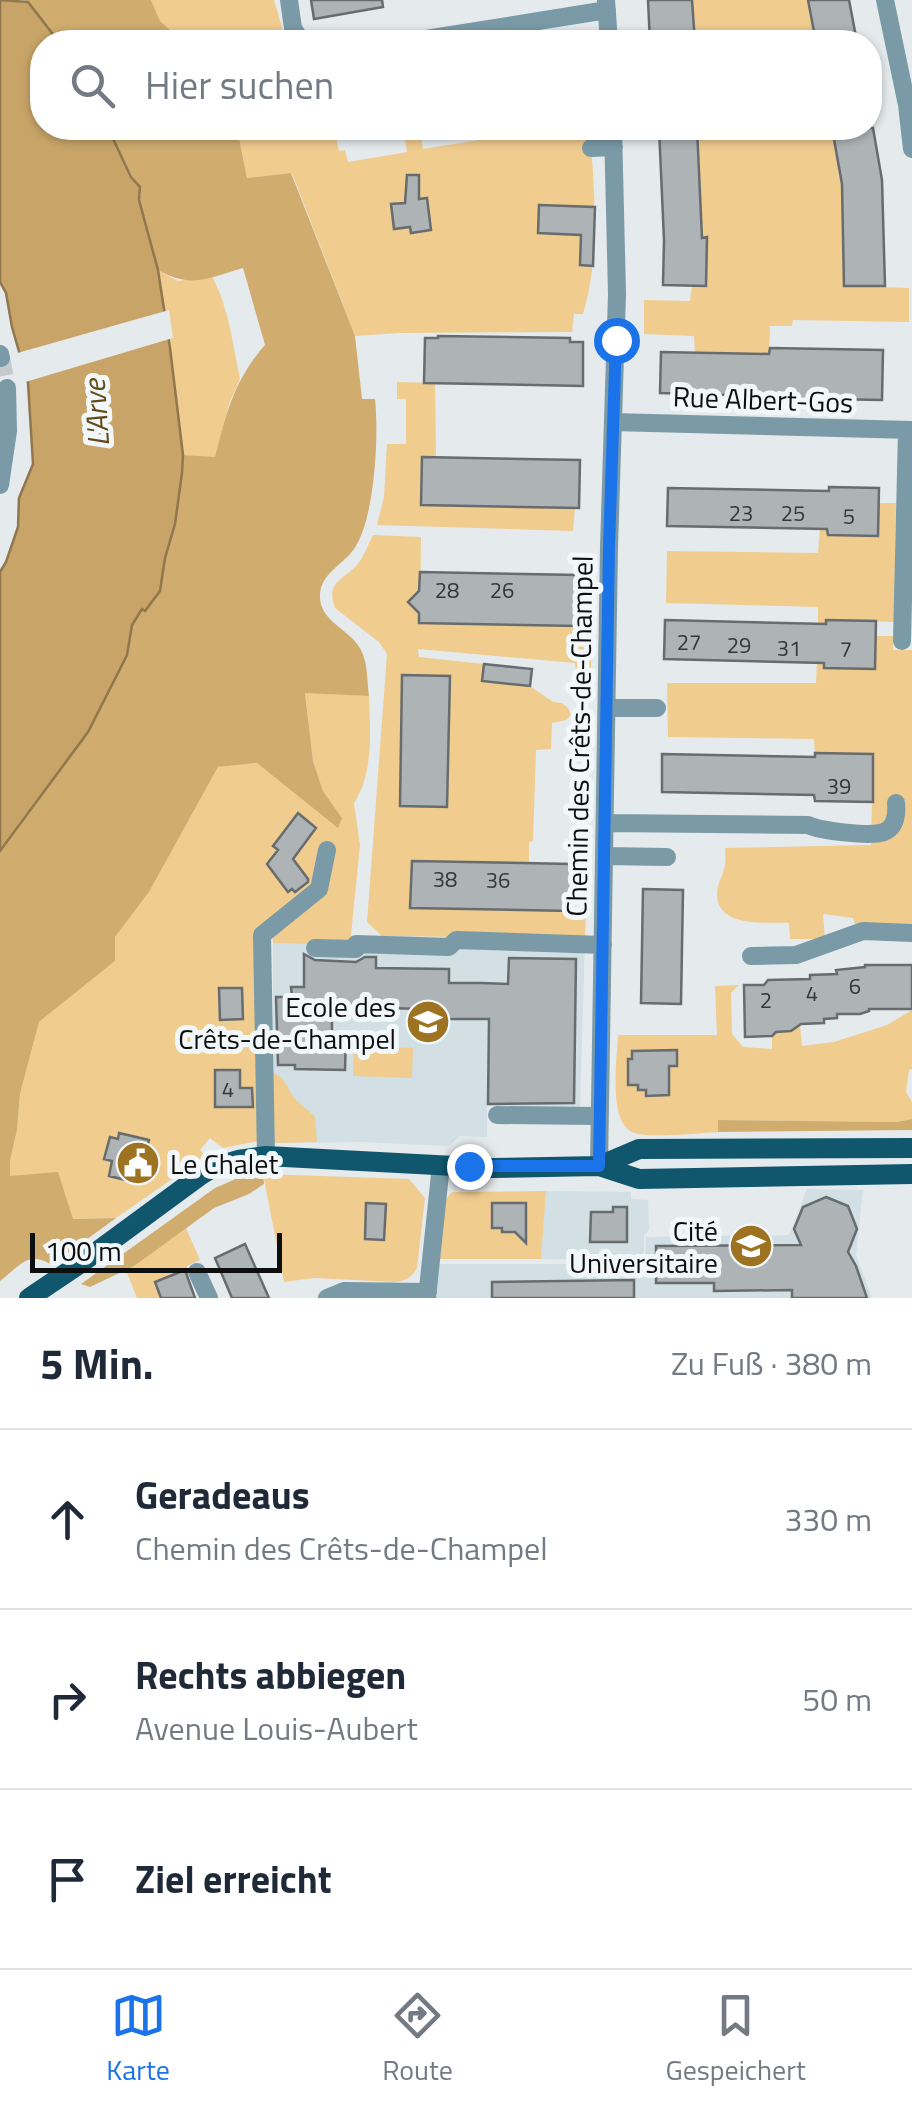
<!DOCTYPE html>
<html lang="de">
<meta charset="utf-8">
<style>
body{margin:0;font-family:"Titillium Web",sans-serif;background:#f2f2f3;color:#1f2937}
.scale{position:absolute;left:30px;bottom:25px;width:252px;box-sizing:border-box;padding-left:10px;border:5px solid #0d0e0f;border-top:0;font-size:28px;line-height:35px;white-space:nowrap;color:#0d0e0f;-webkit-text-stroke:8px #f2f8fa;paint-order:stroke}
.stop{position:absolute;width:30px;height:30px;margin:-22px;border:8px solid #1a73e8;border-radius:50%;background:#fff}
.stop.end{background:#1a73e8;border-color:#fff;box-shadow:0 2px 10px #0008}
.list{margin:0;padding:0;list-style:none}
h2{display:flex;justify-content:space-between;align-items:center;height:130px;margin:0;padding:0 40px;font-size:42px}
h2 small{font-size:32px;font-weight:400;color:#747a83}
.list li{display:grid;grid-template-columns:65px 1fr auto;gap:30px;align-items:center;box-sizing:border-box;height:180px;padding:0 40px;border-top:2px solid #e0e1e3}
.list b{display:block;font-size:38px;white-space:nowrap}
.list p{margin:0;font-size:32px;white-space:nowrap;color:#747a83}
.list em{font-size:32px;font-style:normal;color:#747a83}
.icon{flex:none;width:55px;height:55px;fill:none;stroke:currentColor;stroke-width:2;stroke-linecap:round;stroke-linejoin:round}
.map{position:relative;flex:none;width:912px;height:1298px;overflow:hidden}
.search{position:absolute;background:#fff;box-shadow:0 2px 8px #0004;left:30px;right:30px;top:30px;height:110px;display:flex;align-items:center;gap:25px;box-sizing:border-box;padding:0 35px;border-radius:40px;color:#747a83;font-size:38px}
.sheet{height:670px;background:#fff}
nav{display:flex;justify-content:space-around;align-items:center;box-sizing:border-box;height:140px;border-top:2px solid #e0e1e3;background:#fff;font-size:28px;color:#747a83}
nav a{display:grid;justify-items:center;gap:5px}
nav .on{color:#1a73e8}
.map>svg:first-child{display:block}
.built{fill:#d2dfe5}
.green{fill:#f0cc8f;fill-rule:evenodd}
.forest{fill:#d0ac6f}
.water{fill:#c8a468;stroke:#90774d;stroke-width:2.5}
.pier{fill:#e5eaed}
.building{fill:#aeb3b5;stroke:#676c6e;stroke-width:2.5}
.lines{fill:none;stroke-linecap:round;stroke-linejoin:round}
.minor-tunnel{stroke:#c5c9cc;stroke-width:18;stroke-dasharray:18 9;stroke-linecap:butt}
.minor{stroke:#7a9aa7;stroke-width:18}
.major{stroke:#10576e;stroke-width:20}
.route{stroke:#1a73e8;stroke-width:12}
.labels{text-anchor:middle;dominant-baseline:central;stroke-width:10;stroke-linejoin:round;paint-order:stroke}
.number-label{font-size:22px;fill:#353738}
.street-label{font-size:28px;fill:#0d0e0f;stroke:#f2f8fa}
.poi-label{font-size:28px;fill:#0d0e0f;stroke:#f2f8fa;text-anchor:end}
.water-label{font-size:30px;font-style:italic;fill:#634a1b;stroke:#f2f8fa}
</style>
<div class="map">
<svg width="912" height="1298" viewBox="0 0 912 1298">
<rect width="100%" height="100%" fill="#e5eaed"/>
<path class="built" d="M350 936 585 938 580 1108 487 1106V1137L460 1136 449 1146 363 1142 276 1143 273 1141V943L350 944Z
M807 1189 863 1190 856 1255 872 1298H433L438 1264H645L646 1237 789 1235Z
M546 1191 631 1192V1199L648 1200 649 1230 644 1235V1261L541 1259Z"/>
<path class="green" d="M151 0H274L283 31 290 42H184L160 21Z
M693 0H808L816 42H695Z
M237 128H334L339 151 345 150 348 162 407 152 405 139 421 137 423 149 485 139 483 128H502L504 136 549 128H590C594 190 601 254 583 314H574L572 332 399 333 355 336 292 173 247 178Z
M697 128H832L842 184 844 286 909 288V322L793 320 792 326H770L769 354 695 353 694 336 644 334V300L690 301 692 286 706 285 707 238H702Z
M158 270 178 281 212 276 221 296 229 323 240 379 229 404 215 458 183 455 170 348Z
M397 382 435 383 436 457 575 508 573 531 377 525 384 497 387 444H406V399H397Z
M879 503H896L894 622 826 620V624L818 623V607L666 603 667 551 818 553 820 529 827 530 828 535 878 536Z
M373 535 421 537 420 623 578 625 579 573 581 570H593L591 672 576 671 575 663 418 649 419 657 484 664 482 681 530 686 553 702 562 703 568 708 571 715 566 720 552 723 551 749 536 750 533 841 529 842V863L411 908 586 912 585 938 382 936 367 922 387 654 379 642 335 608C326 583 341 581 356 566 364 557 368 545 373 535ZM403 675 450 676 447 807 400 806Z
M876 636H893V650H912V925L855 924 853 918 823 914 825 939H790L789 923C766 922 717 928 717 894 717 883 724 874 725 864 726 858 725 853 725 848L871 845 873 755 815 753 814 739 668 737 667 683H816L817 662 875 669Z
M305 692 369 696C370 732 374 772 354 803L360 845 350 945 273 943 272 933 257 929 259 1141 223 1148 210 1138 200 1150 205 1156 116 1218 73 1219 10 1177V1161L17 1130 20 1094 39 1022 115 961V937L149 892 218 767 257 763 342 818 323 791 313 761Z
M739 985 731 993 732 1034 743 1047 772 1049V1036L775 1032 791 1031 800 1024 802 1046 834 1042 887 1025 912 1010V1069L909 1070 906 1092 912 1102V1119L896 1122 718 1120V1132C700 1133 645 1139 632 1132 608 1121 617 1058 618 1035H717L715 986Z
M354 1046 413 1048 412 1078 353 1076Z
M268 1072C287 1075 285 1087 296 1100 302 1106 309 1110 315 1117L317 1142 276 1143 273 1141Z
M263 1174 409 1179 425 1198 417 1268C411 1278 406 1281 394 1282L314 1278 284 1282Z
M546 1191 541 1259H437L444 1201 452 1192Z
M186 1228 200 1260 187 1266V1269L155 1282 164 1298H137L126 1270Z"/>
<path class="forest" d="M25 0H151L160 21 184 42H59Z
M108 128H237L247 178 291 173 355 336 362 399H375C379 435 375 519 354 549 342 566 319 574 320 598 321 622 351 630 361 650 368 663 367 682 369 696L305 693 313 761 323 791 342 818 338 828 257 763 218 767 149 892 115 937V961L39 1022 20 1094 17 1130 10 1161V1176L58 1172 73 1219 116 1218 52 1265C27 1249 18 1268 0 1281V851L18 828 110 686 127 655 132 626 142 608 160 591 165 558 175 524 182 473 183 455 215 457C226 414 234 380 265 345L243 268C208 278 191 289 158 270L139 200 141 194Z
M912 1119V1130L718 1132V1120L896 1122Z
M263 1174 264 1184 249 1194 214 1208 134 1266 90 1287 81 1284 215 1188 238 1178Z"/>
<path class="water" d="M0 0 28 2 59 42H42V128H108L131 177 140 187 139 200 158 270 170 348 183 455 182 473 175 524 165 558 160 591 145 611 142 609 132 625 127 655 88 732 0 851V572L6 562 18 527 19 498 33 464 28 383 12 327 6 293 0 282Z"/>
<path class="pier" d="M169 310 173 338 22 383 14 354Z"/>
<path class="building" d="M311 0H382L383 7 314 19Z
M648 0H692L695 42H650Z
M808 0H849L857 42H816Z
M659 128H697L702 238 707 237 706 286 663 285 664 240Z
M832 128H873L882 180 885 286H844L842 184Z
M407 175H419V199L427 198 431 230 411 233 410 227 394 229 391 204 405 203Z
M539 205 595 207 593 266 580 265 581 235 538 233Z
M438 336 570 338V342H583V386L424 383 425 338H438Z
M770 348 883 350 882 400 768 398V396L660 393 661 352 769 354Z
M422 457 580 460 579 508 421 505Z
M829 487 879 488 878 536 828 535 827 529 667 526 668 488 829 491Z
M420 572 579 575 578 626 419 623V613L408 602 419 591Z
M665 620 826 624V620L876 621 875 669 824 668V663L664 659Z
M484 664 532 669 530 686 482 681Z
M402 675 450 676 447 807 400 806Z
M815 753 873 754V802L815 801 814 795 662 792V754L815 757Z
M298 813 316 828 293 859 308 879V882L295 892 292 889 288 892 267 864 278 850 273 846Z
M412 861 572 864 571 911 410 908Z
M643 889 683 890 681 1004 641 1003Z
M304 954 315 960 356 962 365 957H376V968L449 969V983H482L508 984 509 958 576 959 574 1103 488 1104 489 1019H429L428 1009 332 1007V1034H346L345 1070 295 1069V1065H278L276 997H292L291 987H304Z
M865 965H912V1009H869V1011L860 1014H837V1018L824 1019V1023L801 1024 791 1031 776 1032 772 1036 745 1037 744 985H764L768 980 810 979V975L837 974 836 970 865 967Z
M219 988H242L243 1019 220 1020Z
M677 1050V1066H669V1095L646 1096V1090H638V1085H628V1059H632V1051Z
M215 1070H240V1088H252L253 1107H215Z
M119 1133 149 1140 138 1183 109 1176 112 1161 104 1159 110 1137 118 1139Z
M826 1197 848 1206 857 1229 848 1252 856 1266 867 1298H792V1290L714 1291V1283H656V1246L801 1245 794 1229 803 1207Z
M366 1203 386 1204 384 1240 365 1239Z
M492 1203H526V1243L515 1232H502V1228H492Z
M613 1207H627V1242H590L591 1212H613Z
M245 1244 269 1298H232L215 1258Z
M185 1270 195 1298H161L155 1282Z
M634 1280V1298H492V1282Z"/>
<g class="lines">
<path class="minor-tunnel" d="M1 358 7 388"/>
<path class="minor" d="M289 0 293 28 302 42
M606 0 609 42
M885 0 907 105 912 149
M407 42 607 10
M591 148 614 147
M0 354 1 358
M613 422 912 430
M0 485 8 431 7 388
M902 641 907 430
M607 708H657
M605 823 808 825C821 831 871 837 884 832 896 827 897 814 896 803
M605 856 667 857
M315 948 356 949V944L449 947 456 940 603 945
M751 956 796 955 863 931 912 933
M497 1115 598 1116
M266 1156 262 935 319 889 327 850
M599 1166 609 547 617 294 613 128
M197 1272 209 1298
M327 1298 344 1291 428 1292
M427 1298 441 1165"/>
<path class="major" d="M599 1166 639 1149 912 1148
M29 1298 84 1261 201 1175 214 1167 238 1160 266 1156 492 1168 599 1166 639 1179 912 1174"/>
</g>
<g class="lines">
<path class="route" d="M469 1166H599L609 547 616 340"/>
</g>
<defs>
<g id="school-disc" transform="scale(2.25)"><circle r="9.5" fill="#9d7322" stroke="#f2f8fa"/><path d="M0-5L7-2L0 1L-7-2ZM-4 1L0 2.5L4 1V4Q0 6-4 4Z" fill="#fff"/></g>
<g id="civic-disc" transform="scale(2.25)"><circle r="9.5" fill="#9d7322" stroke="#f2f8fa"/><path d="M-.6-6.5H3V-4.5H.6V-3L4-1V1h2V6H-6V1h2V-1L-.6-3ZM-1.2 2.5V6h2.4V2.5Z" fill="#fff"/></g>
<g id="university-disc" transform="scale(2.25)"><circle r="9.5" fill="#9d7322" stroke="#f2f8fa"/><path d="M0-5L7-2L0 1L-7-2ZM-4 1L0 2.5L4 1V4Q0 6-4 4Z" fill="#fff"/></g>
</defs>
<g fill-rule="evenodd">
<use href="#school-disc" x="428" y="1022"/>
<use href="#civic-disc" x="138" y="1163"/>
<use href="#university-disc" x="751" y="1246"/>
</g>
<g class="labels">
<g class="number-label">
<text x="741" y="513">23</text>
<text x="793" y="513">25</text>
<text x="849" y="516">5</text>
<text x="447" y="590">28</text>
<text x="502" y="590">26</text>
<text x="689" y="642">27</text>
<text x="739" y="645">29</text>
<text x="789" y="648">31</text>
<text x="846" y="649">7</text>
<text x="839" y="786">39</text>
<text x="445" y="879">38</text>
<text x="498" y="880">36</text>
<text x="855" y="986">6</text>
<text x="812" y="993">4</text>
<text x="766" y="1000">2</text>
<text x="228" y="1089">4</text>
</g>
<g class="street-label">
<text transform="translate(763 399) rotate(2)">Rue Albert-Gos</text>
<text transform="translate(579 736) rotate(-89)">Chemin des Crêts-de-Champel</text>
</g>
<g class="poi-label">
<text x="396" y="1006">Ecole des<tspan x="396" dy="32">Crêts-de-Champel</tspan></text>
<text x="170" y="1163" text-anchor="start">Le Chalet</text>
<text x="718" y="1230">Cité<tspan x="718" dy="32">Universitaire</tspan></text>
</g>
<g class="water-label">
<text transform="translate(96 413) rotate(-94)">L'Arve</text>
</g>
</g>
</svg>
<div class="scale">100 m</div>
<div class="stop" style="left:616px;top:340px"></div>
<div class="stop end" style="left:469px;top:1166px"></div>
<div class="search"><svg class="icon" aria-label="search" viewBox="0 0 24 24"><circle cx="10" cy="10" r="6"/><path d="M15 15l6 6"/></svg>Hier suchen</div>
</div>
<section class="sheet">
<h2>5 Min.<small>Zu Fuß · 380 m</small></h2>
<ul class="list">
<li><svg class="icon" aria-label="ahead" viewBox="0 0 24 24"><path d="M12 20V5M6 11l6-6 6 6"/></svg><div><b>Geradeaus</b><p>Chemin des Crêts-de-Champel</p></div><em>330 m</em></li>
<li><svg class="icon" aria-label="right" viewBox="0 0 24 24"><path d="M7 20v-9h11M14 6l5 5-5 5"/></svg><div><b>Rechts abbiegen</b><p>Avenue Louis-Aubert</p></div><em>50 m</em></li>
<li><svg class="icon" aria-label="arrive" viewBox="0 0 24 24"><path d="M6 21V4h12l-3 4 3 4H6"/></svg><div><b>Ziel erreicht</b></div></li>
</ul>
</section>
<nav>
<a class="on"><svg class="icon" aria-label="map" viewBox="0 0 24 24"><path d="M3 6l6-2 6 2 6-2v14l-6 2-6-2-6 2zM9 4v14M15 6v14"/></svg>Karte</a>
<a><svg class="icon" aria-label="directions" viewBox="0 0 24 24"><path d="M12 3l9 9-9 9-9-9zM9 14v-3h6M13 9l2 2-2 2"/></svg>Route</a>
<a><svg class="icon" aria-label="saved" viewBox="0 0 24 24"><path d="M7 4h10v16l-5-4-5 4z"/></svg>Gespeichert</a>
</nav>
